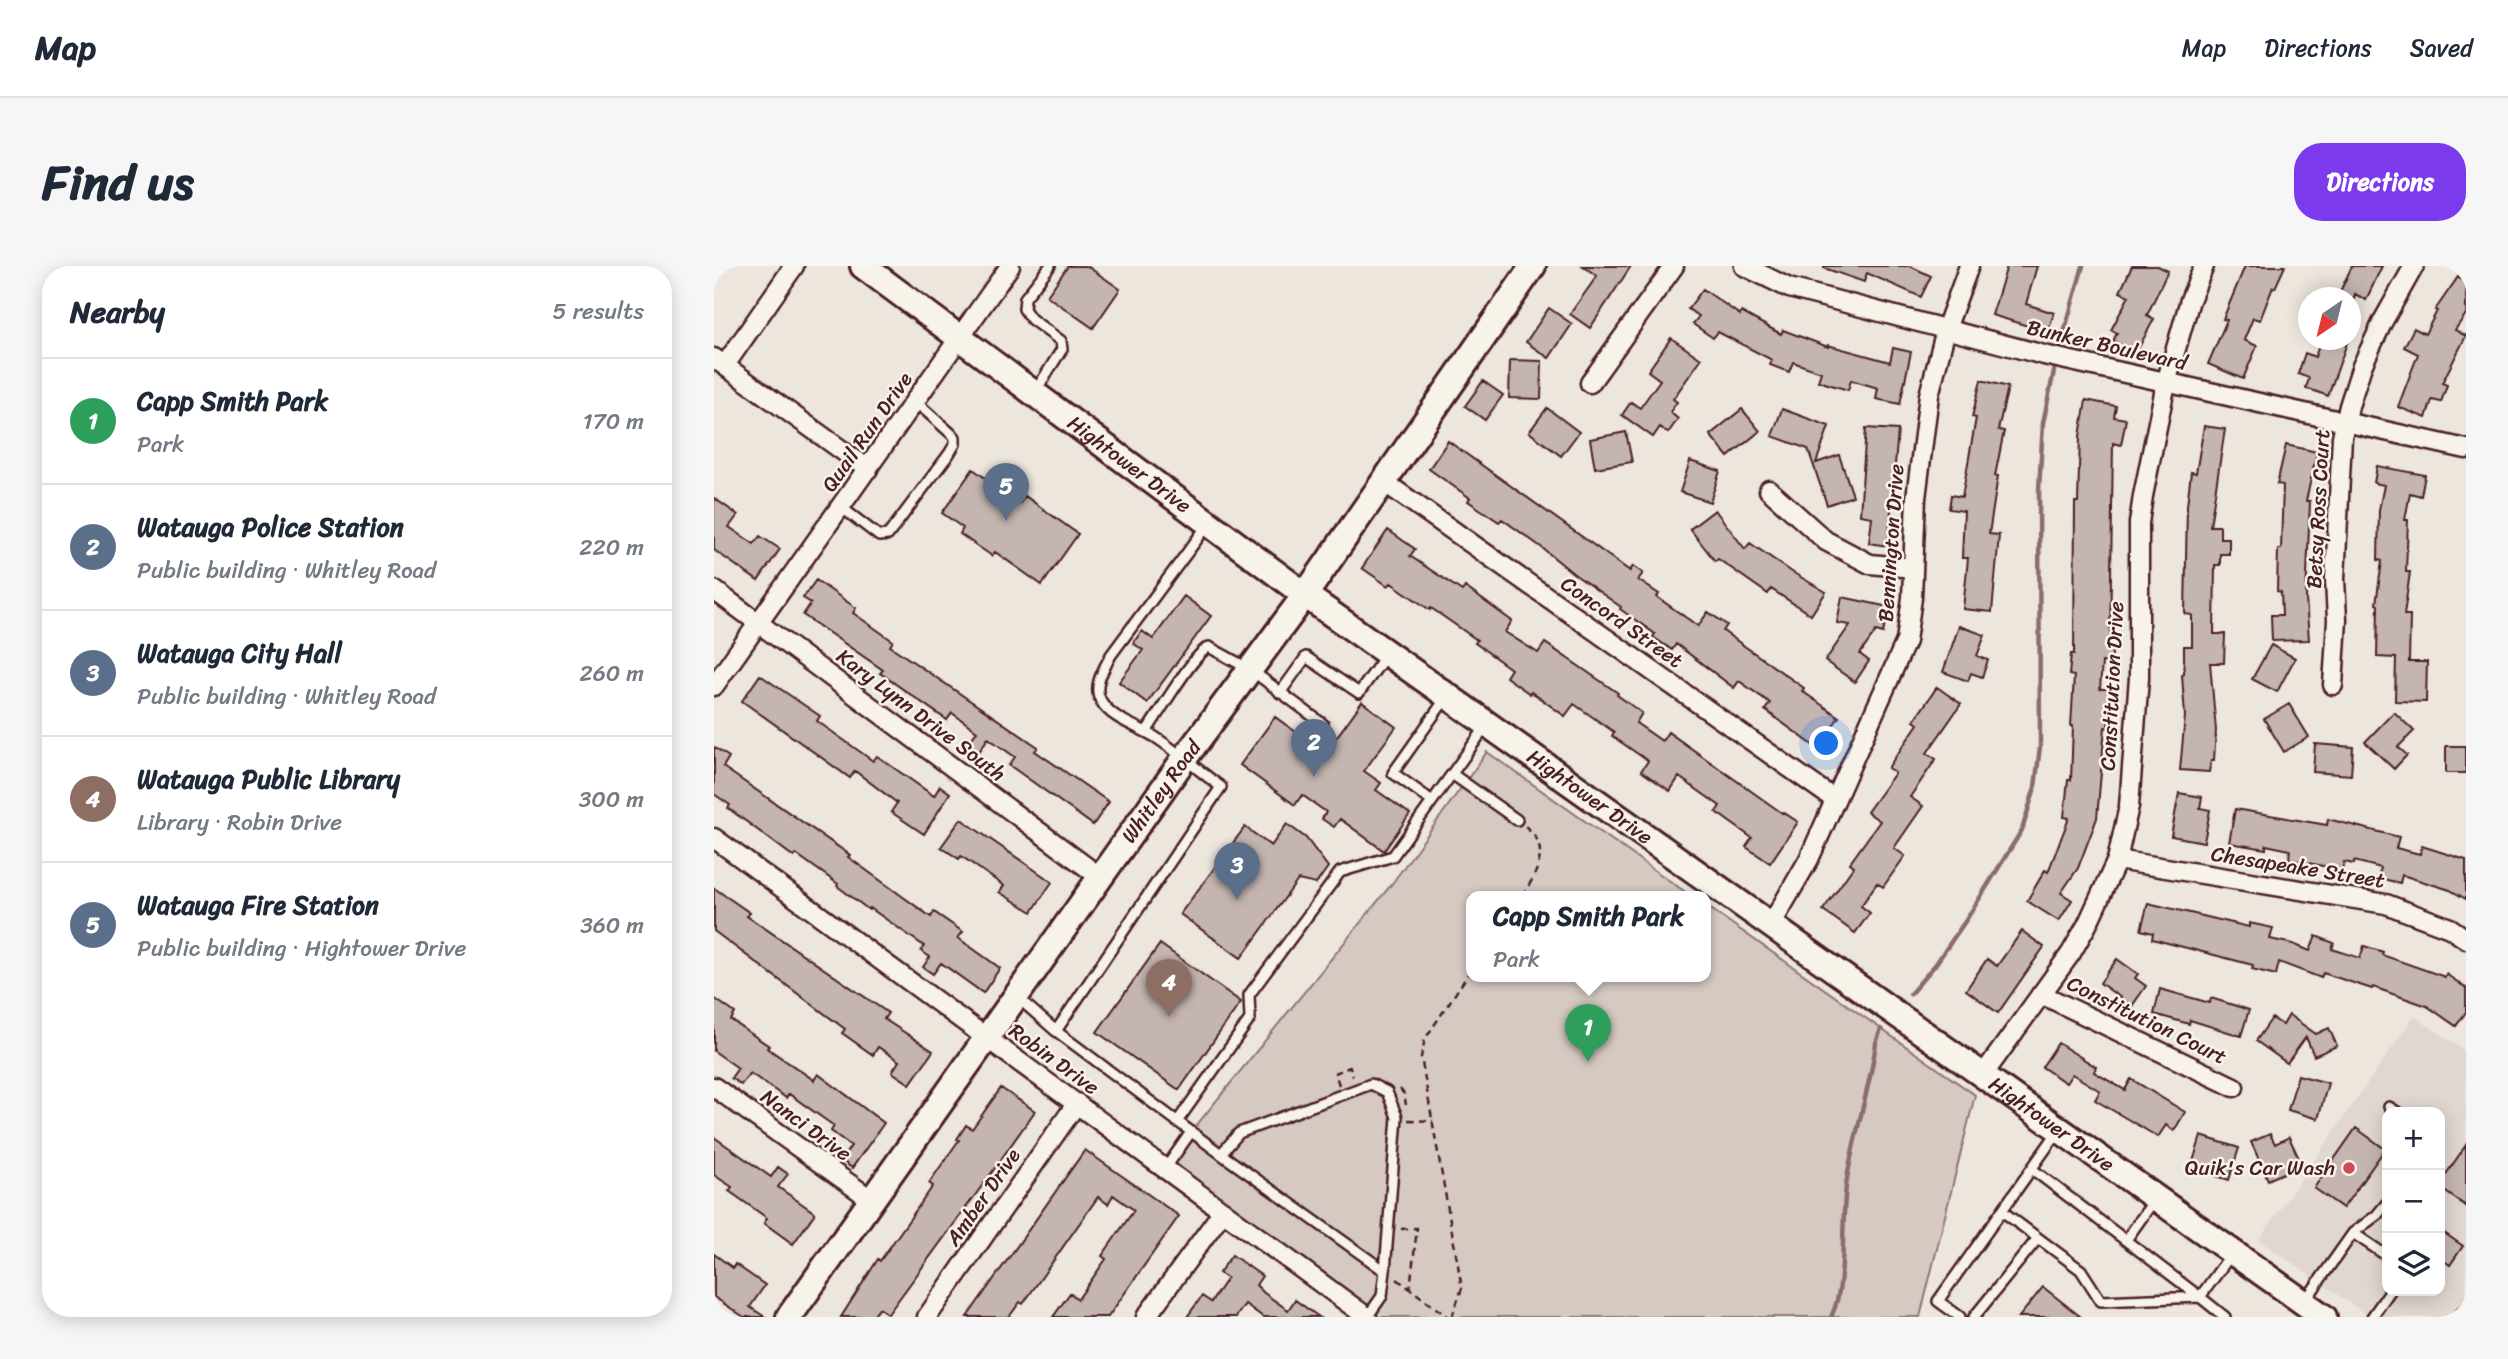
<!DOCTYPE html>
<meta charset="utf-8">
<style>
body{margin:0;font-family:Sriracha,sans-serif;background:#f6f6f7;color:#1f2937}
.controls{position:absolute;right:21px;bottom:21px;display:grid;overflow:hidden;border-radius:14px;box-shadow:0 4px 18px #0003}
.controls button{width:63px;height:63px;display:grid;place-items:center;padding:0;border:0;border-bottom:2px solid #e0e1e3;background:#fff;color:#1f2937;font:35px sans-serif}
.compass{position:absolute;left:1584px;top:21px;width:63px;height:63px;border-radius:50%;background:#fff;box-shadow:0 4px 18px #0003;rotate:215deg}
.you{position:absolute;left:1113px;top:478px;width:24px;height:24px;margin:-18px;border:5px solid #fff;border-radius:50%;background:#1a73e8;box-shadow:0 0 0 10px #1a73e833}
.badge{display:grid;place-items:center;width:46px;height:46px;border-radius:50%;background:#7c3aed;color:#fff;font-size:23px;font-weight:700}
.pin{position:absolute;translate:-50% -58px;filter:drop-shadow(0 2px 4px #0008)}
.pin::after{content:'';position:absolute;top:37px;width:24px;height:21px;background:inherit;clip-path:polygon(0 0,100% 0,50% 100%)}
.popup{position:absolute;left:752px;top:625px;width:245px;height:91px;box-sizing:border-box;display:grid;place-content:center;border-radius:14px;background:#fff;filter:drop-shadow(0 2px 5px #0005);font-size:23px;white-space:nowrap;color:#747a83}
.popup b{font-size:26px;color:#1f2937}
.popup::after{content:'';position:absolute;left:50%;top:100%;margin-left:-14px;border:14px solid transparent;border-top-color:#fff}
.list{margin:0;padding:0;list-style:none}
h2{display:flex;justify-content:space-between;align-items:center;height:91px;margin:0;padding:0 28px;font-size:30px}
h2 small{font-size:23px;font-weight:400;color:#747a83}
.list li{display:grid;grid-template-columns:46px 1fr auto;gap:21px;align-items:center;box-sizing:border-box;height:126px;padding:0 28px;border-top:2px solid #e0e1e3}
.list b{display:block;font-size:26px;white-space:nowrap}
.list p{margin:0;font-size:23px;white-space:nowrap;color:#747a83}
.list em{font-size:23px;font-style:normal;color:#747a83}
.icon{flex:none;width:38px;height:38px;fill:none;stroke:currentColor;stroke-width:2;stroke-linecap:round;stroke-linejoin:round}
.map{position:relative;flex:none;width:1752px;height:1051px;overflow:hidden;border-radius:28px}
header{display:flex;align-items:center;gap:42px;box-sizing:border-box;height:98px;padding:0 35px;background:#fff;border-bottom:2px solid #e0e1e3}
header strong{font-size:33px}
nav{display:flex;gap:38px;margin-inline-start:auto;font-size:24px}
.intro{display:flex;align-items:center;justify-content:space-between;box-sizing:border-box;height:168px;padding:0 42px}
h1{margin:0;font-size:49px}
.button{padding:18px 32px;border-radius:28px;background:#7c3aed;color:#fff;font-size:24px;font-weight:700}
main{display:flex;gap:42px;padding:0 42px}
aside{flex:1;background:#fff;border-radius:28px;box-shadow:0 4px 18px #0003}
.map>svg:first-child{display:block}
.built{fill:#e0d7d0;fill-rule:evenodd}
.green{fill:#d5c9c2;stroke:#907476;stroke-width:2}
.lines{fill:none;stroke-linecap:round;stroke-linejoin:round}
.stream{stroke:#896c6f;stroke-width:4.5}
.building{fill:#c4b5b0;stroke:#4a1f2b;stroke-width:2}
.lane-casing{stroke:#4a1f2b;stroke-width:14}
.street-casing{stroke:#4a1f2b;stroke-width:23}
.secondary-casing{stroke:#4a1f2b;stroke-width:30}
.path{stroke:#4a1f2b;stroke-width:2.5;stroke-dasharray:7 5;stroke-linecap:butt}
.lane{stroke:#f7f3e8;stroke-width:9}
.street{stroke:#f7f3e8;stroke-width:18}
.secondary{stroke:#f7f3e8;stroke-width:24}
.poi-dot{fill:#d1495b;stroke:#f7f3e8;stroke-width:2.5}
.labels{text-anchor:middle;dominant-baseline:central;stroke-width:5;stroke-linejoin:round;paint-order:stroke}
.street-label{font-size:21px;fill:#4a1f2b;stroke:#f7f3e8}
.poi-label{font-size:21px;fill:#4a1f2b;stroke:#f7f3e8;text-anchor:end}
</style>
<header>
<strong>Map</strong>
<nav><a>Map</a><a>Directions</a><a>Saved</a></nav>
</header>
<div class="intro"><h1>Find us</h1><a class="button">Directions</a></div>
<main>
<aside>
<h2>Nearby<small>5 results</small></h2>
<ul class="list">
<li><span class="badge" style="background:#2e9e5b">1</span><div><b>Capp Smith Park</b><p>Park</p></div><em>170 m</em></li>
<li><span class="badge" style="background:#5c6f8a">2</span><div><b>Watauga Police Station</b><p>Public building · Whitley Road</p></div><em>220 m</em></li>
<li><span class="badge" style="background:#5c6f8a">3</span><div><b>Watauga City Hall</b><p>Public building · Whitley Road</p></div><em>260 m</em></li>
<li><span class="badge" style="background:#8d6e63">4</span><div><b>Watauga Public Library</b><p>Library · Robin Drive</p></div><em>300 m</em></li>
<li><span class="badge" style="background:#5c6f8a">5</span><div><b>Watauga Fire Station</b><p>Public building · Hightower Drive</p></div><em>360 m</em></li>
</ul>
</aside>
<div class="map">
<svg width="1752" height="1051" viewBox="0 0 1752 1051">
<rect width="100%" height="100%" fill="#ece6dd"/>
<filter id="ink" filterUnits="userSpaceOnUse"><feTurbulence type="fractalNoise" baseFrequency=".0143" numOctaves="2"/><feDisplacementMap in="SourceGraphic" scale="14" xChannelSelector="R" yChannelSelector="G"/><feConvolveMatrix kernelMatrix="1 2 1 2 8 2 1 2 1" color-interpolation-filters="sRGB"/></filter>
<g filter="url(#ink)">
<path class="built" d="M1700 750 1752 786V1051H1656L1545 974ZM1673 846H1726V1025H1673Z"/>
<path class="green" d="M773 486 977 630H757V710H991V639L1261 829 1206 1051H654L451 903 477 866 677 619Z"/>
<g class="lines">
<path class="stream" d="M1345 84 1369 0
M1196 728 1221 699 1252 654 1308 564 1321 521 1326 481 1325 224 1329 157 1340 105
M1117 1051C1134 1017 1126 953 1133 913 1140 868 1156 823 1162 777L1167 763"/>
</g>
<path class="building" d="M354 0H373L406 23 379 62 333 30Z
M869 0H917L876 62 856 48 883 10Z
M1110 0H1196L1217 10 1207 31 1153 7 1150 16 1110 2Z
M1293 0H1323L1312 38 1340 47 1334 66 1278 49Z
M1418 0H1444L1454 5 1433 49 1440 53 1422 87 1399 75 1403 67 1397 64 1415 30 1406 26Z
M1531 0H1571L1561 22 1559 21 1546 54 1539 52 1530 74 1543 80 1529 113 1494 98 1513 54 1509 53Z
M1638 0H1668L1652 34 1641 28 1640 32H1623Z
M1744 11 1752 17V48L1741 64 1752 70 1728 117 1733 119 1727 136 1718 134 1712 152 1684 141 1704 88 1690 81 1700 62 1711 68 1723 45 1721 44Z
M989 23 1026 49 1027 46 1067 68 1069 64 1114 81V79L1176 96 1179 82 1197 86 1186 138 1162 133 1164 122 1137 114 1134 124 1104 115 1107 106 1079 96 1075 106 1056 99 1058 94 1004 66 999 72 979 58 985 50 974 43Z
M835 42 858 58 835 92 812 76Z
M957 72 987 93 959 133 963 136 956 146 964 153 954 167 946 161 939 171 908 149 917 136 926 142 946 114 934 105Z
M1607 74H1634L1614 130 1592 122 1595 112 1584 108 1591 87 1601 91Z
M796 94 828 95 827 133 795 132Z
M1267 114 1294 121 1284 164 1290 165 1281 210H1284L1275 268 1285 269 1278 346 1249 343 1254 292H1248L1250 245 1235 243 1237 229 1248 231 1262 152 1258 151Z
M769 115 789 129 771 154 751 140Z
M1372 134 1402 140 1400 151 1412 153 1407 179 1399 177 1396 377H1399L1397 397 1388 396 1386 423H1396L1394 462 1391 461 1383 552 1364 602 1347 627 1358 634 1345 655 1313 635 1331 604 1334 606 1355 552 1350 551 1354 514H1357L1359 460H1357L1360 410 1355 409 1357 388H1360L1361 236H1364L1366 170Z
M833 142 865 166 847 190 815 166Z
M1028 143 1046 165 1014 191 996 169Z
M1068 143 1115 160 1102 197 1125 189 1139 230 1113 239 1094 183 1058 170Z
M1490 160 1511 163 1496 260H1506V272H1515V288H1506V299H1501L1500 368H1511L1510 397H1496L1502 464 1500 494H1497L1495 506 1466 504 1471 450 1468 409 1470 408V380H1478V349L1471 348 1473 240 1477 206 1482 207Z
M1152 162 1184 164 1174 280 1155 277 1158 251 1146 249Z
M912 166 918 196 881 202 876 173Z
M734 175 916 305 919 300 929 307 924 314 945 328 943 331 984 360 994 346 1013 359 1009 365 1090 422 1088 425 1125 451 1103 482 1051 444 1056 437 1025 415 1020 422 962 378 958 384 939 371 941 368 906 343 907 341 860 308 827 281 788 253 785 256 754 235 756 232 715 203Z
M1572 179 1603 186 1592 235H1596L1592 333 1595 374 1558 375 1557 349H1568L1567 326 1563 325 1564 283H1567L1569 219 1563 218Z
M976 195 1006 205 996 236 966 226Z
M1663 200 1711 209 1707 230 1696 227 1691 254H1694L1692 306H1696L1690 349H1696L1695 396H1713L1712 436 1681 435 1682 392 1663 391 1664 339 1662 338 1668 295 1664 294 1665 244 1670 219 1660 217Z
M259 203 306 237 311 230 364 268 328 319 281 286 278 290 246 268 249 262 228 247Z
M0 232 24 249 15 261 40 278 46 270 66 283 44 315 0 284Z
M1001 244 1031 283 1036 277 1078 306 1112 326 1097 349 1057 323 1054 328 1004 293 1001 295 976 263Z
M674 264 701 283 696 290 748 325 751 321 798 355 791 366 824 387 831 377 904 427 903 429 928 447 922 457 948 475 954 466 1068 547 1069 546 1084 556 1056 597 1032 581 1038 572 1002 546 1006 540 965 511 956 525 927 505 934 495 898 470 900 466 860 438 851 450 817 426 816 428 792 411 797 403 761 377 763 374 717 342 716 344 677 317 674 320 648 302Z
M102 314 142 342 139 347 179 375 176 380 324 481 321 485 395 536 379 559 295 499 301 491 274 472 261 492 250 484 263 465 238 447 233 454 166 407 169 404 89 349 97 337 89 332Z
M470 330 497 350 433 437 405 416 429 384 419 377 428 365 439 373Z
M1128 331 1175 341 1169 367 1162 365 1146 388 1155 395 1141 416 1111 395 1136 359 1123 357Z
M1245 360 1271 369 1263 390 1274 394 1268 411 1257 407 1254 415 1229 406Z
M1557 379 1581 392 1563 426 1538 413Z
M46 409 106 450 103 455 159 495 163 490 220 530 226 520 236 527 210 568 177 546 183 537 141 505 136 512 28 435Z
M1223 421 1247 438 1213 487 1222 493 1196 531 1209 540 1180 582 1191 590 1169 621 1163 617 1147 640 1156 647 1141 667 1109 644 1140 600 1136 597 1166 555 1153 546 1181 507 1174 502 1204 458 1200 455Z
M648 436 682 461 650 505 667 517 662 524 696 548 670 585 626 553 620 561 608 553 612 546 588 529 581 539 526 499 561 451 611 487Z
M1575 438 1595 471 1570 486 1550 453Z
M1680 446 1700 465 1684 481 1693 489 1680 503 1651 476Z
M1601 478 1639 481 1637 509 1599 506Z
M1732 480H1752V507H1732Z
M0 481 15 491 9 501 19 508 136 589 134 591 217 651 220 646 249 666 244 672 286 702 269 727 227 697 219 708 209 701 216 691 207 685 210 680 156 642 155 644 123 620 124 618 82 588 80 591 14 542 16 539 0 528Z
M1465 527 1488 531 1486 542 1496 544 1490 576 1457 570Z
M1521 543 1613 559 1614 553 1685 571 1682 582 1706 588 1708 580 1752 594V633L1736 624 1688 609 1686 617 1664 612 1667 602 1640 595V598L1630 596 1628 604 1575 593 1576 584 1552 579V583L1515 577Z
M247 553 338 616 318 646 285 626 290 620 247 590 245 593 227 581Z
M573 558 592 572 614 601 602 618 584 614 527 692 466 648 531 561 557 580Z
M0 622 36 647 33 650 174 747 170 753 219 785 196 818 178 806 185 795 164 781 159 789 128 767 131 763 0 665Z
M1434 637 1535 661V657L1559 662 1556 673 1579 678 1596 685 1602 670 1620 677 1618 683 1646 692 1650 680 1669 686 1668 689 1731 711 1732 708 1752 722V746L1742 760 1713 740 1659 721 1658 723 1609 707 1607 712 1565 696 1562 709 1538 703 1539 699 1438 673 1439 667 1427 664Z
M1308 665 1330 681 1284 747 1252 724 1273 693 1283 700Z
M446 678 527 736 465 824 383 766Z
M1403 693 1424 708 1421 712 1432 720 1418 740 1386 717Z
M1446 723 1496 737 1497 732 1535 744 1527 770 1476 754 1475 758 1440 748Z
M0 732 21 747 17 754 55 780 53 782 100 814 104 808 170 857 138 902 127 894 137 880 117 865 120 860 75 828 72 832 36 807 27 819 17 812 24 802 0 785Z
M1575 749 1602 768 1615 762 1623 780 1600 790 1592 771 1573 797 1542 775 1558 752 1569 759Z
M1344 777 1382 801 1380 806 1411 824 1417 813 1471 846 1460 865 1452 859 1444 871 1381 834 1386 825 1358 808 1352 817 1328 801Z
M1584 809 1614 817 1604 853 1574 844Z
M287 822 321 845 276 909 174 1048 165 1042 159 1051H127L164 993 166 995 219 920 215 917 245 874 243 873 252 859 258 863Z
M1642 862 1671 883 1629 942 1600 922Z
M1556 868 1561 878 1575 871 1588 899 1554 914 1537 876Z
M1487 870 1525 882 1515 914 1477 902Z
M0 871 57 911 64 901 74 908 64 921 101 947 79 978 50 957 53 952 15 925 18 921 0 909Z
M1752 879V940L1726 922V917Z
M371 884 465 950 394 1051H339L356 1027 364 1033 392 993 388 990 420 944 399 929 394 938 384 931 309 1038 306 1036 295 1051H253Z
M1726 964 1749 980 1736 999 1726 992Z
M0 988 19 1002 21 998 51 1019 36 1041 51 1051H30L0 1031Z
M518 989 548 1010 542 1019 550 1027 574 1044 581 1034 605 1051H549L531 1038 522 1051H473L488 1030 497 1036 513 1012 505 1007Z
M1329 1021 1367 1051H1305Z"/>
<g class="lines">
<g class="lane-casing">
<path id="lane" d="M321 126 348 83 347 75 317 53 310 43 311 32 336 0
M127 241 165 270 174 269 235 188 241 178V171L202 136
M566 427 592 391 645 427 672 389
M432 466C444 449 479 388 495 381L537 404 609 458
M738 508 803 554
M718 535 679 507 732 432
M303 731 342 765 507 888
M342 765 507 521C485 505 464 486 441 471 425 461 397 453 387 435 378 420 390 403 397 389L493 260
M1675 841 1683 846
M463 856 536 753 535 729 626 606 679 590 773 459
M451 903 477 866
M1318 903 1486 1031
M1288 945 1324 972
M1639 967 1673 990
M1412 974 1441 933
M1591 1035 1639 967 1663 949 1673 937
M654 1050 668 1030 671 1005 683 851 673 826 657 818 525 867 507 888 671 1005
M1246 1051 1224 1035 1345 864
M1260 1051 1324 972 1367 1004 1387 1035 1486 1031
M1511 1051 1486 1031 1518 987
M1658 1051 1676 1025
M1744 1051 1752 1043"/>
</g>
<g class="street-casing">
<path id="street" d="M1030 0 1075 22 1330 89 1752 183
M0 92 154 203
M11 99 80 0
M876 117 960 0
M670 216 1120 533
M1055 224 1112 275 1156 298 1199 302
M0 324 386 611
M1619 419 1623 354 1621 313 1628 171 1635 140 1648 100 1669 55 1700 0
M0 420 296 0
M0 572 653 1051
M1403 594 1672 638 1736 662 1752 673
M1057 659 1095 593 1192 375 1198 332 1202 232 1215 129 1232 63 1255 0
M1327 728 1520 821
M1269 809 1357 687 1373 659 1403 594 1415 540 1425 412V257L1429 230 1452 117 1476 34 1490 0
M0 821 158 934
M213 1051 363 837
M432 1051 509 945"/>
</g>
<g class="secondary-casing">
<g id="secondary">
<path id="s1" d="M149 0 591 329 1610 1051"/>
<path id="s2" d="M75 1051 470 493 591 329 819 0"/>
</g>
</g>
<path class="path" d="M808 630C823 608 838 580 811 560
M625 819 621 807 636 801 639 810
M686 823 690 828 692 839
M694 854 719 855
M687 963 703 962 696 1023
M683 1013 734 1051
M738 1051 748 1022 707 791 711 773 757 704"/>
<use href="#lane" class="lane"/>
<use href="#street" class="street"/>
<use href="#secondary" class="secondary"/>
</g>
</g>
<circle class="poi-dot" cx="1635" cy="902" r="7"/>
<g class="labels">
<g class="street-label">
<text transform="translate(1393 79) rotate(13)">Bunker Boulevard</text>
<text transform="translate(153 166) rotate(-55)">Quail Run Drive</text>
<text stroke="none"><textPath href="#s1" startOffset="332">Hightower Drive</textPath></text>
<text transform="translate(1604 243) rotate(-87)">Betsy Ross Court</text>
<text transform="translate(1177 277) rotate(-86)">Bennington Drive</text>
<text transform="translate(908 356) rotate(35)">Concord Street</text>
<text transform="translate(1398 420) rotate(-87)">Constitution Drive</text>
<text transform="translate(207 449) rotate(37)">Kary Lynn Drive South</text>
<text stroke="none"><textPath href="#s2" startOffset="644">Whitley Road</textPath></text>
<text stroke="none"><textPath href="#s1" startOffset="900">Hightower Drive</textPath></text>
<text transform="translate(1584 601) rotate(9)">Chesapeake Street</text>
<text transform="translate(1433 754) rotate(26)">Constitution Court</text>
<text transform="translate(340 793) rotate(36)">Robin Drive</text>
<text transform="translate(92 859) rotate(36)">Nanci Drive</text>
<text stroke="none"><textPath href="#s1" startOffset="1466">Hightower Drive</textPath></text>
<text transform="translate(269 931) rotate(-55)">Amber Drive</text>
</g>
<g class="poi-label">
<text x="1621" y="902">Quik's Car Wash</text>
</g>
</g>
</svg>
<div class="controls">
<button>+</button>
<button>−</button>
<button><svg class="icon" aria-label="layers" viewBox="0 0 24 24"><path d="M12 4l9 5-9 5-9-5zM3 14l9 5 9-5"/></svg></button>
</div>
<svg class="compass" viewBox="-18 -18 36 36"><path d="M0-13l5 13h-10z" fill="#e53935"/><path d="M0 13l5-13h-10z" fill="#747a83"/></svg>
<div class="you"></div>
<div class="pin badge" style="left:874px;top:796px;background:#2e9e5b">1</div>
<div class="popup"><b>Capp Smith Park</b>Park</div>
<div class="pin badge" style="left:600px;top:511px;background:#5c6f8a">2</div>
<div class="pin badge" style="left:523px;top:634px;background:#5c6f8a">3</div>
<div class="pin badge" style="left:455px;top:751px;background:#8d6e63">4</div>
<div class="pin badge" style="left:292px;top:255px;background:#5c6f8a">5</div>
</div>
</main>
